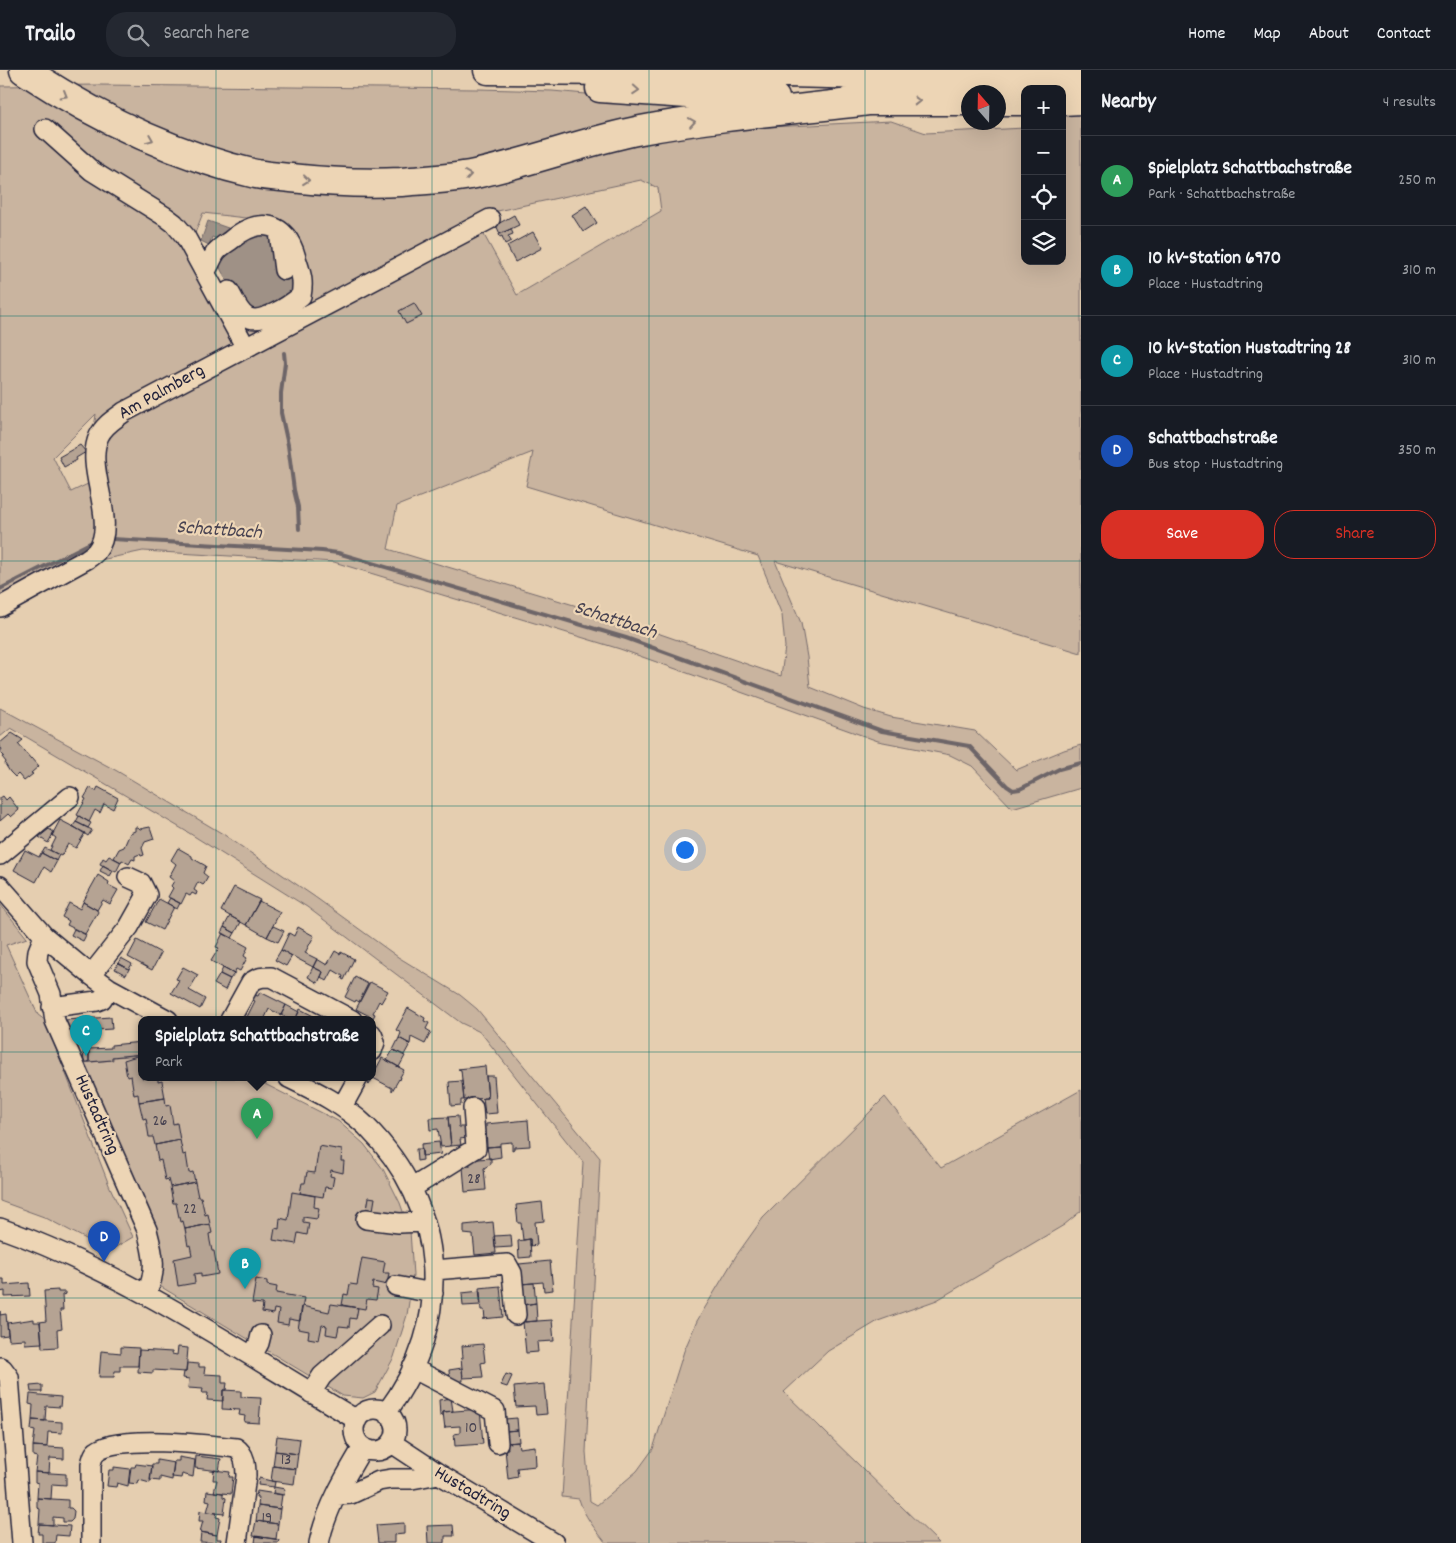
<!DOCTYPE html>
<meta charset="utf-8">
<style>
body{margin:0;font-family:Dekko,sans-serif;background:#242831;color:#f1f3f6}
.controls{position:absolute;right:15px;top:15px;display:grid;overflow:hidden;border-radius:10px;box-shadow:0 5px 20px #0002}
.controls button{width:45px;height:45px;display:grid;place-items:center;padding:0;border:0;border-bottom:1px solid #363941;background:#171b24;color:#f1f3f6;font:25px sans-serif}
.compass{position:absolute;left:961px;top:15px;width:45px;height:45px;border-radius:50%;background:#171b24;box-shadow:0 5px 20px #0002;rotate:340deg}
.you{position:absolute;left:684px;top:779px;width:18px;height:18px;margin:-12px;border:4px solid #fff;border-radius:50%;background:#1a73e8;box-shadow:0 0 0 8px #1a73e833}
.badge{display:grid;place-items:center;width:32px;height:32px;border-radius:50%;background:#d93025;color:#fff;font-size:16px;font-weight:700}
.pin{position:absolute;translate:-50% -41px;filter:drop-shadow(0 1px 2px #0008)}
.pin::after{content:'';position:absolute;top:26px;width:18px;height:15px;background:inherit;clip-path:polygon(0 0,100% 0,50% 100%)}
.popup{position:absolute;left:138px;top:946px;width:238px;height:65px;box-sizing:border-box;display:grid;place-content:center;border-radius:10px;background:#171b24;filter:drop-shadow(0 1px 4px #0005);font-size:16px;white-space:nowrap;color:#9ea1a6}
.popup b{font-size:19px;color:#f1f3f6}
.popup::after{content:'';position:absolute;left:50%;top:100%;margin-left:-10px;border:10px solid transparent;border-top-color:#171b24}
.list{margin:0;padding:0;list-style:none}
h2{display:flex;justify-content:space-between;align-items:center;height:65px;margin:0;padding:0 20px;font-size:21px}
h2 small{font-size:16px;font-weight:400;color:#9ea1a6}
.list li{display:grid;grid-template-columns:32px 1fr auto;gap:15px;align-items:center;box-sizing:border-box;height:90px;padding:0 20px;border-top:1px solid #363941}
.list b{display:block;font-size:19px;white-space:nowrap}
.list p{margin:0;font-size:16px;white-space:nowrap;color:#9ea1a6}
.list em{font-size:16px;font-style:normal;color:#9ea1a6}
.actions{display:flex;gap:10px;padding:15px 20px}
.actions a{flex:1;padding:11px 0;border:1px solid #d93025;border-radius:20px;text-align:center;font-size:18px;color:#d93025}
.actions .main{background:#d93025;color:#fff}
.icon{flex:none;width:28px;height:28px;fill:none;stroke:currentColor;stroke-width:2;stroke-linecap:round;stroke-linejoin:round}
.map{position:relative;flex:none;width:1081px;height:1473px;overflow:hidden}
header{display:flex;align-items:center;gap:30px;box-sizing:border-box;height:70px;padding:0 25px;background:#171b24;border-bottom:1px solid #363941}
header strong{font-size:24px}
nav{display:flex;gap:28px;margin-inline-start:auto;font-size:18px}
.search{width:350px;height:45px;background:#242831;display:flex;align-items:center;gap:12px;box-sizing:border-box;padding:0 18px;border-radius:20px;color:#9ea1a6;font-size:19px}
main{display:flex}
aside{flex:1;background:#171b24}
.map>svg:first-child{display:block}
.green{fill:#c9b49f;stroke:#766b6d;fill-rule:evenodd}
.water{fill:#9f9186;stroke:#6d6568}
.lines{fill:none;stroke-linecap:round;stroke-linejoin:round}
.stream{stroke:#6d6568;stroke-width:4}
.building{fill:#b5a393;stroke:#22223b}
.minor-casing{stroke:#22223b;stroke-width:22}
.highway-casing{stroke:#22223b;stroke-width:31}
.minor{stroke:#edd5b5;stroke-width:19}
.highway{stroke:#edd5b5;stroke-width:28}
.oneway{stroke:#887c78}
.grid{fill:none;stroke:#0f766e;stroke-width:1;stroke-opacity:0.55}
.labels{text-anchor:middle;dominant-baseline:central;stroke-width:4.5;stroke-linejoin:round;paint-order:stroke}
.number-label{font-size:16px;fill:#474251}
.street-label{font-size:19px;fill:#22223b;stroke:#edd5b5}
.water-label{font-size:20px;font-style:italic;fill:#484352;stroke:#edd5b5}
</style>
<header>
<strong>Trailo</strong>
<div class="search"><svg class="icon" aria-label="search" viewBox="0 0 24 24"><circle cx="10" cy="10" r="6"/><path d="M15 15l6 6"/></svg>Search here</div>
<nav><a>Home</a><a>Map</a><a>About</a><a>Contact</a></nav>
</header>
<main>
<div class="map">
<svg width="1081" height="1473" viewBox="0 0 1081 1473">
<rect width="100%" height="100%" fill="#e5ceb0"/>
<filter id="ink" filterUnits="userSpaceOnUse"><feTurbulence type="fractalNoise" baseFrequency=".02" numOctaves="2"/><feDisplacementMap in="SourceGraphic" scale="10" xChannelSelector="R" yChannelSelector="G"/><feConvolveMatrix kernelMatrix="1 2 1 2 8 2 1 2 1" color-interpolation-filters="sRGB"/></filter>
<g filter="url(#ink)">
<path class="green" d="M99 15 478 19 552 21 700 34 699 40 580 61H689L891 51 926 63 1025 58V191H1062V45L1081 44V583L775 491 801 553 807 587 810 617 864 639 891 647 975 661 1016 700 1064 680 1081 675V718L1012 738 972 696 950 685 878 671 620 579 334 492 143 481 96 491 0 545V16ZM641 110 658 118 661 141 517 225 484 165 479 145ZM203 143 254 149 236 243 193 168ZM96 344 89 394 92 412 71 422 53 387ZM533 382 526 416 758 486 782 545 785 577 781 606 597 542 388 479 397 436Z
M0 638 117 701 223 764 315 827 398 887 460 925 477 939 600 1088 586 1382 590 1431 597 1435 637 1401 653 1379 684 1281 697 1251 736 1186 763 1148 885 1027 941 1098 1081 1020V1141L1064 1155 937 1230 878 1251 828 1281 784 1322 939 1473H606C595 1459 584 1446 579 1429L562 1427 583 1092 575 1082 482 964 478 961 461 953 307 837 189 763 11 658 0 667Z
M0 834 27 868 6 875 38 945 45 950 109 1115 133 1167 109 1181 44 1147 0 1131Z
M142 985V1008H253L338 1051 364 1074 383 1099 400 1133 410 1161 413 1205 407 1245 394 1287 375 1322 363 1328 343 1326 158 1215 80 993 113 990V987Z"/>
<path class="water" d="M208 151 228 158 224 171 212 167 209 175 201 171Z
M275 162 299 222 266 243 242 237 221 200 219 193 236 170Z"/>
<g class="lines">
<path class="stream" d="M284 283 285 293 281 323V343L288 375 294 420 298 437 299 459
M112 469 322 481 338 483 626 568 882 661 969 676 1007 716 1013 720 1020 719 1059 699 1081 693
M0 519 90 473"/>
</g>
<path class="building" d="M586 136 597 153 583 162 572 145Z
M514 145 519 155 500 164 496 155Z
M511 159 513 164 508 166 511 171 505 174 502 166 500 167 499 164Z
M533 162 542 178 515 192 507 176Z
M414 233 422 246 406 254 399 241Z
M80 375 86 382 76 388 77 390 64 397 59 387Z
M12 663 23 670 18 674 31 689 32 688 39 696 31 703 33 704 24 711 18 704 15 707 10 702 5 694 6 692 2 687 4 686 0 682 2 679 0 677V673Z
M98 717 118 728 113 739 104 734 100 743 95 740 89 752 77 745 86 729 84 728 90 718 96 721Z
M3 726 6 730 9 727 19 740 11 747 8 744 0 751V728Z
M79 746 91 753 88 758 76 752Z
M60 750 85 763 76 778 68 774 61 786 50 780 56 768 52 765Z
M76 752 92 760 88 766 73 756Z
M135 757H138L140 759 150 757 154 769 145 772 142 778 144 785 141 786 140 784 135 786V790L132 789 129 794 122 790 121 792 114 788 119 779 124 777 130 763 135 761Z
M49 759 54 762 48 773 39 767Z
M45 778 59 785 56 791 42 783Z
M178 778 192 786V788L206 796 203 803 208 807 204 814 203 815 198 812 194 820 197 822 196 825 192 823 190 826 186 824 181 834 168 827 173 818 171 816 174 811 169 807 176 794 171 790Z
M25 780 39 787 41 783 57 791 51 802 44 797 36 812 14 800Z
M109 786 121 792 116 802 100 794 103 788 106 790Z
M103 795 113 801 110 806 100 801Z
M98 805 109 812 108 815 118 820 110 834 103 830 97 840 83 832Z
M234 817 260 830 246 855 221 841Z
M170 828 180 833 177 839 167 833Z
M159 829 174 837 162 860 146 852Z
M259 831 280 842 267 867 246 855Z
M83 832 97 840 98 842 85 864 67 855 69 851 62 847 69 833 80 839Z
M230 846 241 852 235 863 224 857Z
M273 856 284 861 278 872 267 867Z
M224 857 235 863 232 868 221 863Z
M298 857 314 866 305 883 317 889 313 897 281 880 289 863 294 866Z
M74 859 86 865 83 871 71 865Z
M223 863 248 877 244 886 247 888 240 901 236 899 234 904 211 891 219 878 216 877Z
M137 870 161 883 152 900 128 887Z
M281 880 292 886 286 896 275 890Z
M335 881 340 884 341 882 354 889 344 910 342 909 343 906 333 900 327 911 321 907 323 902 313 897 317 889 327 895Z
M121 888 132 894 129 899 118 893Z
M118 893 129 899 126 905 115 899Z
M183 897 198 905 189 920 205 929 200 939 171 923 179 910 176 909Z
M313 897 323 902 318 913 308 907Z
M223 898 234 904 230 909 220 904Z
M220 904 230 909 225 920 214 914Z
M355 907 368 914 359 932 356 930 355 932 345 927Z
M370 912 388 921 381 933 379 931 373 943 375 944 373 948 356 939Z
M260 922 286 935 281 945 269 939 264 950H247L246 949 255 931 252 930 254 925 258 926Z
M286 935 299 942 295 950H290L281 945Z
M408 938 425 948 424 951 429 953 426 959 431 962 425 974 411 967 410 974 399 968 401 963 396 960Z
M300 939 321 950H295Z
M111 947 112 959 66 962 65 950Z
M399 968 410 974 404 985 393 980Z
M142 972V984L112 987V990L89 992V979L111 978V975Z
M89 979V992H84L83 980Z
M393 980 405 986 399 997 387 990Z
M140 985 141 987H142V1008H158V1012L162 1011 165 1028 139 1032 138 1024 134 1025 131 1006 127 1007 124 990Z
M382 988 404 1000 400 1007H401L400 1010 399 1009 392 1021V1018L373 1008 369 1015 368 1014Z
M485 996 488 1028 464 1030 461 1000 458 999Z
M486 1006H494L497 1043 485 1044 483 1028H488Z
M462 1011 464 1030H461V1035L451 1036 449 1012Z
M165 1028 166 1036 170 1035 173 1054 177 1053 180 1070 155 1075 153 1067H149L146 1048 143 1049 139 1032Z
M458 1046 459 1057H466L467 1068 460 1069 461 1075 451 1076 448 1047Z
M448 1047 451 1076 441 1077 438 1059 430 1060 429 1048Z
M528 1050 530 1076 514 1077V1079L512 1080V1072L500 1073V1076L487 1077 486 1054Z
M180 1070 183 1085 186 1084 189 1103 193 1102 195 1112 170 1117 168 1109 165 1110 161 1090 158 1091 155 1075Z
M439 1072 441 1084 422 1086 421 1074Z
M319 1076 342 1080 341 1091H344L343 1103 331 1100 330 1106 334 1107 332 1118 325 1117 323 1127 300 1123 302 1113H305L307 1102 315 1103Z
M500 1076 501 1087 489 1089 487 1077Z
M416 1079H422L423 1090 417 1091Z
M489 1088H491V1094L484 1098 486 1120 465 1122 463 1097 470 1096 469 1090Z
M195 1112 198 1127H201L205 1145 208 1144 210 1154 185 1159 183 1151 180 1152 176 1133H173L170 1117Z
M292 1122 315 1126 314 1137 319 1138 317 1149 303 1147V1152L309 1153 307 1165 298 1163 296 1174 273 1170 275 1158 279 1159 280 1148 288 1150Z
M369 1127 375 1128 373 1140 367 1139Z
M542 1132 544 1151 535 1152 537 1175 530 1176V1169L523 1170 521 1153H518L516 1135Z
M493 1152 496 1183 475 1185 473 1165 464 1164V1155Z
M210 1154 212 1163 209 1164 210 1171 212 1181H214L218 1204 201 1207V1203L194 1204 195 1213 178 1216 174 1189 192 1185 190 1175 188 1176 185 1159Z
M511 1165 512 1177 495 1178 494 1166Z
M530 1169 531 1187 519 1188 518 1171Z
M362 1188 385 1192 383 1203H389L387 1215 373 1212 372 1218 378 1219 376 1230 367 1229 365 1239 342 1235 344 1224 348 1225 350 1214 357 1215Z
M550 1191 553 1220 544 1221 543 1212 521 1214 519 1194Z
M0 1209H4V1215L29 1213 30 1226 5 1227V1221L0 1222Z
M256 1209 267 1211V1215L277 1217 276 1223 304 1228 300 1251 289 1249 288 1255 277 1253 279 1240 274 1239 273 1244 262 1242 263 1234 252 1233Z
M534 1213 536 1233 523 1235 521 1214Z
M500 1216 503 1247 482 1249H485L484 1240H481L479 1218Z
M58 1220V1222H66V1224L62 1225 63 1240H60L62 1259 57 1260 58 1277 42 1278 40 1252 46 1251 44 1221Z
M480 1221 481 1235 463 1236 462 1223Z
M536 1233 537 1251 525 1252 523 1235Z
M331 1234 358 1238 356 1249 350 1248 349 1257 339 1256 337 1266 326 1264 327 1256 322 1255 319 1270 308 1268 309 1261 298 1259 302 1236 329 1242Z
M0 1241V1245L6 1244 8 1265 0 1266Z
M34 1249V1252H40L42 1273 25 1274V1269L9 1270 7 1253Z
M552 1250 554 1271 537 1272 538 1282 526 1283 523 1252Z
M483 1274 485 1292 481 1293 483 1307 463 1308 461 1288H463L462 1276Z
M121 1277 139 1278 138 1296H120V1301H115L114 1307H99L101 1281 121 1283Z
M178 1277 188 1278 186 1302 153 1300V1303L138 1302 139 1280 172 1282V1284L177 1285Z
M187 1293 199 1294V1297H205L204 1304 222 1305V1313H227L226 1320H223V1331L207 1330 208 1323H202L203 1319 188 1318 189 1309 183 1308 184 1302H186Z
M462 1298 463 1311 450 1312 449 1300Z
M506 1304 512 1306 507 1317 501 1315Z
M544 1314 547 1344 536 1345 535 1336 516 1337 514 1317Z
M42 1315V1322H31L30 1316Z
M223 1320 241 1321V1327L261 1328 259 1353 244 1352 245 1346 239 1345 240 1340 222 1339Z
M30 1324 61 1327 60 1337 46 1336 45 1351 32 1350 33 1335 29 1334Z
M451 1328 453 1341 443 1342V1345L440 1346 439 1330Z
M480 1339 483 1374 455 1376 454 1364 460 1363V1356L445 1357V1359L443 1342Z
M517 1348 518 1360 506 1361 505 1349Z
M32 1350 62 1352V1363L48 1362 47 1377 33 1376 35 1361 31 1360Z
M518 1360 519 1372 507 1373 506 1361Z
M277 1366 300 1369 298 1384 275 1381Z
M518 1372 519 1378 535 1376 536 1396 517 1398 518 1407 508 1409 505 1379H508L507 1373Z
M33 1376 64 1378V1389L50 1388 49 1403 35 1402 37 1387 33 1386Z
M275 1381 298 1384 296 1399 273 1396Z
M196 1386 221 1389 219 1401 195 1398Z
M179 1387 195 1390 193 1407 182 1404 181 1408 172 1407 174 1391H179Z
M157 1390 174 1393 172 1410 160 1407V1411L150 1410 152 1394H157Z
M136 1394 152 1396 150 1413 139 1410 138 1414 129 1413 131 1397H135Z
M273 1396 296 1399 294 1414 271 1411Z
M114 1397 130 1399 128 1416 117 1413 116 1417 107 1416 109 1400H114Z
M214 1400 230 1402 229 1407H233L231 1424 214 1422 217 1410H213Z
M35 1402 66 1404V1415L52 1414 51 1429 37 1428 38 1413 35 1412Z
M259 1408 275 1412 274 1417 258 1415Z
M274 1417 285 1419 284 1425 273 1423Z
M207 1421 223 1423V1427L226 1428 224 1444 207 1442 210 1431 206 1430Z
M257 1421 282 1425 280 1439 258 1436 259 1427H256Z
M37 1428 68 1430V1438H71L74 1441 73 1449 70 1452H63V1448L53 1447V1455L39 1454 40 1439 37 1438Z
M258 1436 280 1439 278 1454 256 1451Z
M200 1441 217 1443 216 1447 220 1448 217 1465 200 1462 203 1451H199Z
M256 1451 278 1454 276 1469 253 1466Z
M404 1453V1464L394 1465V1473H378L376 1455Z
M39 1454 70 1456 69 1466 56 1465 55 1473H42V1464H38Z
M453 1455 454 1466H445V1473H428L427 1456Z
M201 1462 217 1465V1469H221L220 1473 200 1472Z
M256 1466 279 1470 278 1473H255Z"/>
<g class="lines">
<g class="minor-casing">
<path id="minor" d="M45 59 92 101 166 147 174 153 185 166 246 278
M279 162 284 200
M205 203C209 196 212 188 216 182 220 177 227 173 231 170 260 146 286 152 296 188 301 204 304 210 301 226 290 235 261 255 247 247 238 242 234 229 229 221
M0 537 87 489C90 487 93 485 96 482 120 452 83 399 99 366 104 355 115 349 124 342L490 149
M0 785 70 727
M0 816 44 866 91 905 109 918 168 950
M44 866 38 881 37 891 51 924 55 951 147 1160C153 1183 158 1201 146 1224
M91 905 129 857 147 825 141 813 128 807
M52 937 97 931 102 929 109 918
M230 950 251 912C258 907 263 907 271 907L352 950
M372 964 375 972 372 981
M289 1008C316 1021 344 1035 366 1056 448 1138 455 1251 386 1343
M342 1037 358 1008
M412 1118 476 1078 473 1038
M366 1149 399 1153 425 1152
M0 1158C129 1204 240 1281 357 1350
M434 1200 507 1194 512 1203 516 1245
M396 1216 433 1223
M252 1286 259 1273 261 1265
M0 1297 3 1299 9 1307 22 1473
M412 1298 495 1341 498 1373
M311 1323 322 1306 380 1255
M354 1360a21 21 0 1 1 42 0a21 21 0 1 1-42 0Z
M392 1373 439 1404 554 1473
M337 1425 351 1424 379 1411 391 1409H412L439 1404
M91 1473V1394C92 1391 93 1385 95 1383 111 1363 211 1375 236 1378 245 1384 246 1395 246 1406L237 1473
M319 1473C326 1439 345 1407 363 1377"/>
</g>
<g class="highway-casing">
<path id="highway" d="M24 0C96 47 173 85 256 104 267 106 280 107 291 108 328 112 364 114 401 112 425 110 451 109 475 104 531 92 585 71 641 60 716 46 793 40 868 31
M488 0 740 2 869 5H1081
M600 18 716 26 775 28
M850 31H968
M998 31H1025
M1062 31 1081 30"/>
</g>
<use href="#minor" class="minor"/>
<use href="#highway" class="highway"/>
</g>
<defs><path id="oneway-chevron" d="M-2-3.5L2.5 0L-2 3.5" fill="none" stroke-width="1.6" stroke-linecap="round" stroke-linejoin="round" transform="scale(1.25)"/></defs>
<g class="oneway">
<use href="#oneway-chevron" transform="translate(636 20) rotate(4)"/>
<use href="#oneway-chevron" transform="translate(64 25) rotate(30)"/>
<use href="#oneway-chevron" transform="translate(917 31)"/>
<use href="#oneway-chevron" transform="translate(692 52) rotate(-9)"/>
<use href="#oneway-chevron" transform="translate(150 69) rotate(22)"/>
<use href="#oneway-chevron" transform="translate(468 105) rotate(-8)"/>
<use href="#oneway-chevron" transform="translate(306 110) rotate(6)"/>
</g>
</g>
<path class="grid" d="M216 0V1473M432 0V1473M649 0V1473M865 0V1473M0 246H1081M0 491H1081M0 736H1081M0 982H1081M0 1228H1081"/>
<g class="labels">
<g class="number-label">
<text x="160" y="1051">26</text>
<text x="474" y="1109">28</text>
<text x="190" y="1139">22</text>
<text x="471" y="1358">10</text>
<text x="286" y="1390">13</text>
<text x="267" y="1448">19</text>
</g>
<g class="street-label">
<text transform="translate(162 323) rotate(-29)">Am Palmberg</text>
<text transform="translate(96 1045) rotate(66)">Hustadtring</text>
<text transform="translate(472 1424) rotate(31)">Hustadtring</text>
</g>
<g class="water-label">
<text transform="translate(219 461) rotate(4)">Schattbach</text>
<text transform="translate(615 551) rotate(18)">Schattbach</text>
</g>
</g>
</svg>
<div class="controls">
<button>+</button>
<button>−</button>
<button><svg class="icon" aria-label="locate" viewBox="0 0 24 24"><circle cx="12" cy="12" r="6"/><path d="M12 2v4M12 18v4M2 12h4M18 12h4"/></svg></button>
<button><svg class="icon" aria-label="layers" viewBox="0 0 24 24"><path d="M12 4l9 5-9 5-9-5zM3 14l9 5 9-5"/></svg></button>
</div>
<svg class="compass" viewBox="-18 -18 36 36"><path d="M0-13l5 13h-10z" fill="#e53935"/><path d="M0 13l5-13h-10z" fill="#9ea1a6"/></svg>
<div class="you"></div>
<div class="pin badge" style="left:257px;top:1069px;background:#2e9e5b">A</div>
<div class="popup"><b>Spielplatz Schattbachstraße</b>Park</div>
<div class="pin badge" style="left:245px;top:1219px;background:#0f9aa8">B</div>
<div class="pin badge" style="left:86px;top:986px;background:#0f9aa8">C</div>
<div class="pin badge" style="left:104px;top:1192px;background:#1a4fb4">D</div>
</div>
<aside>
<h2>Nearby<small>4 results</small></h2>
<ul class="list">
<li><span class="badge" style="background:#2e9e5b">A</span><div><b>Spielplatz Schattbachstraße</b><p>Park · Schattbachstraße</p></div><em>250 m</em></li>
<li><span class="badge" style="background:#0f9aa8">B</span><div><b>10 kV-Station 6970</b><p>Place · Hustadtring</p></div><em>310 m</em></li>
<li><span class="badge" style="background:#0f9aa8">C</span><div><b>10 kV-Station Hustadtring 28</b><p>Place · Hustadtring</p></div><em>310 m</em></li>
<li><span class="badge" style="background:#1a4fb4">D</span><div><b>Schattbachstraße</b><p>Bus stop · Hustadtring</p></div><em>350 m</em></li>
</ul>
<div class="actions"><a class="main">Save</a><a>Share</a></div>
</aside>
</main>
